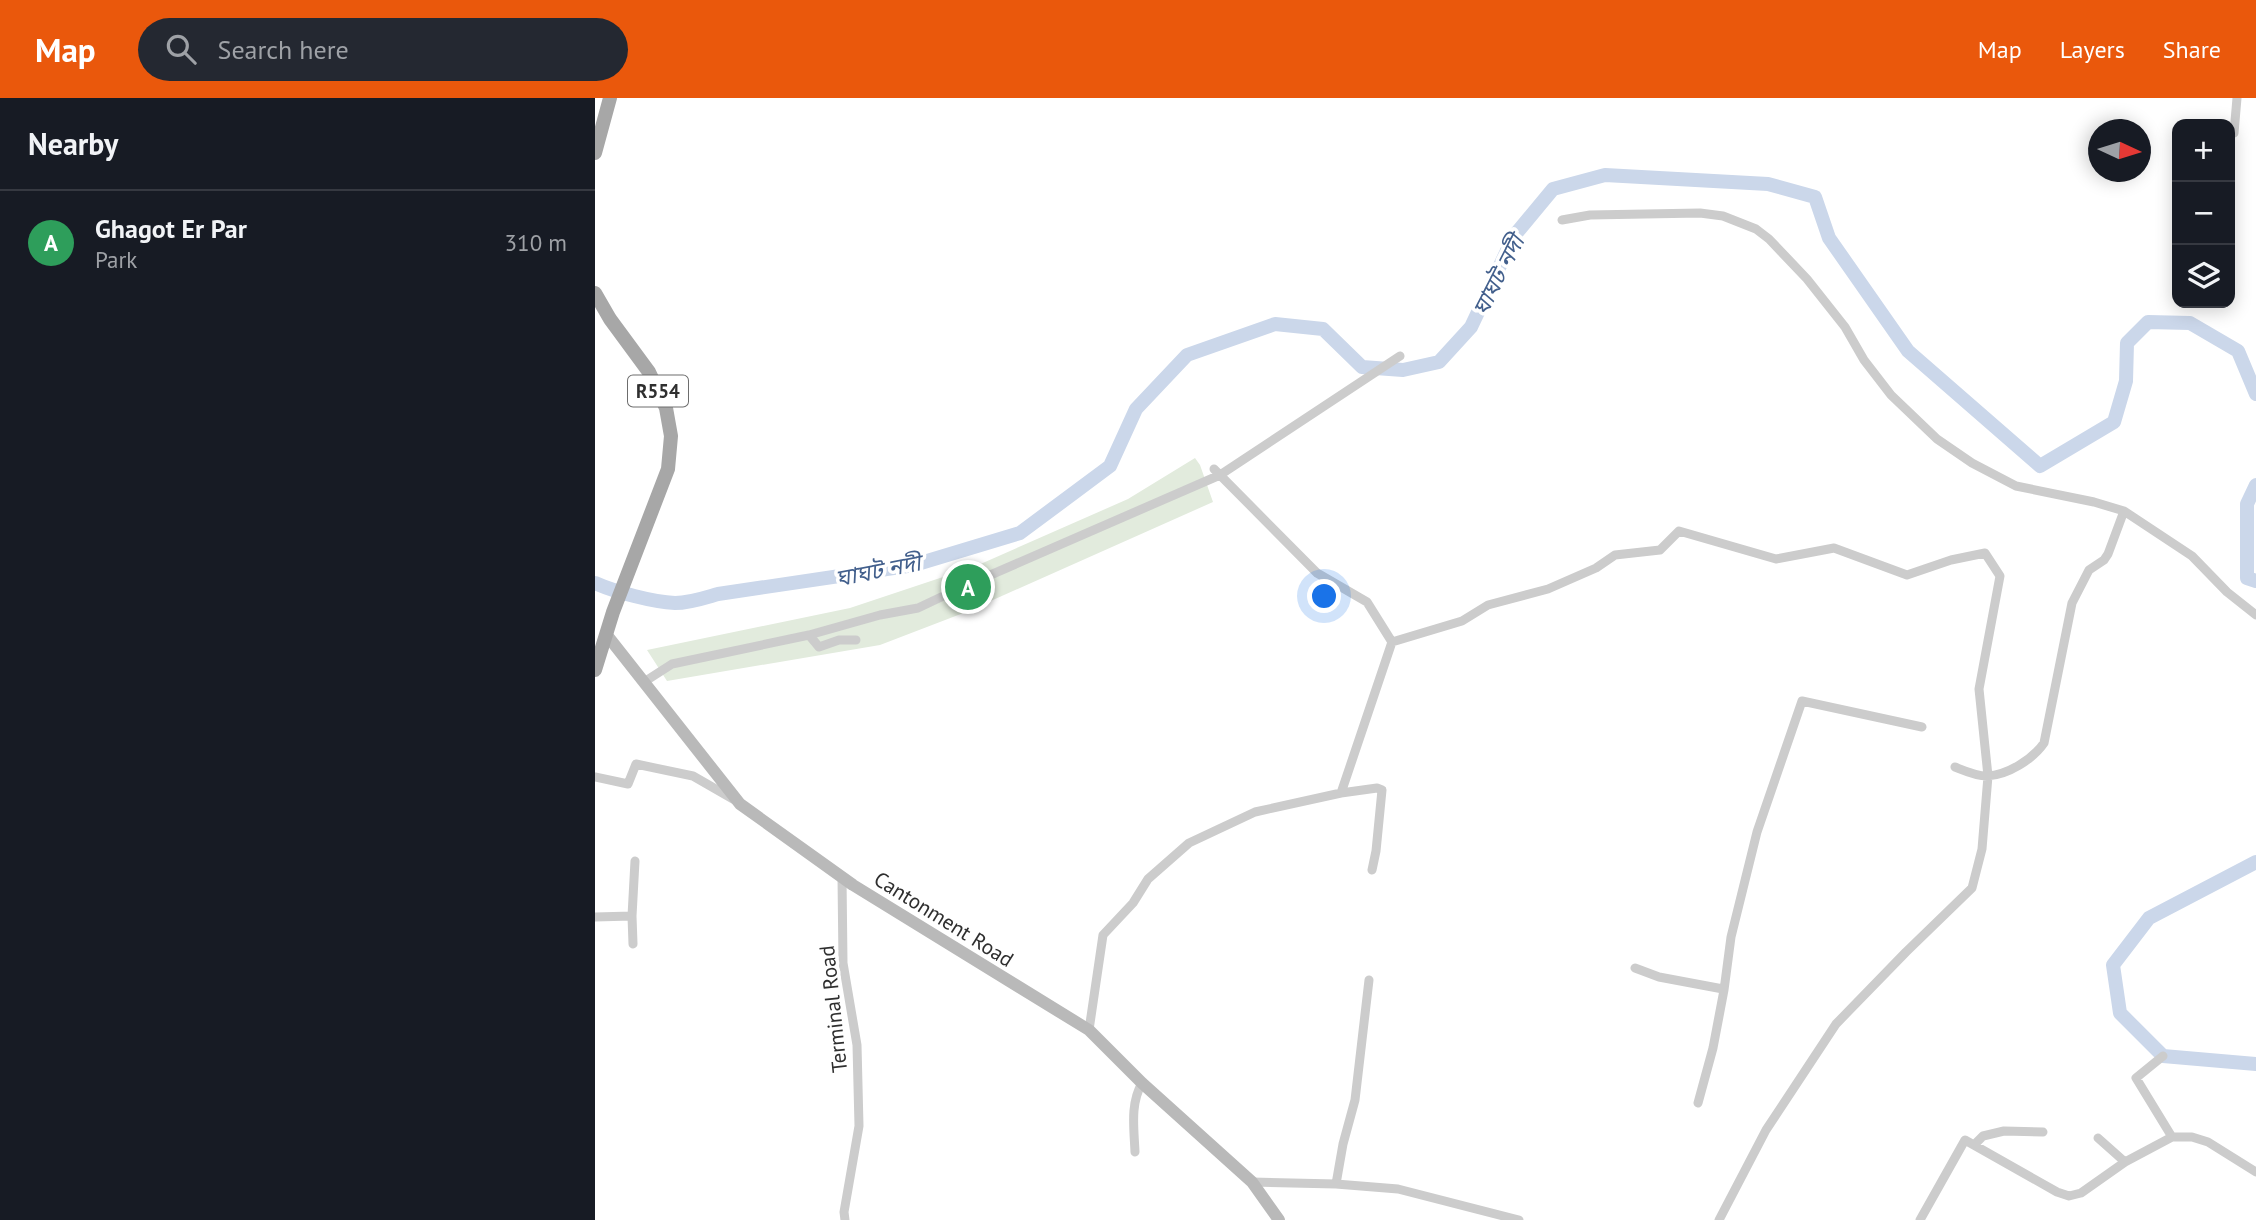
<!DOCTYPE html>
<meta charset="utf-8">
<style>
body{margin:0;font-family:"PT Sans","Noto Sans Bengali",sans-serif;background:#242831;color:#f1f3f6}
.controls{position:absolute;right:21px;top:21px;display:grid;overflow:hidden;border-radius:14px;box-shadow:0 4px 18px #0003}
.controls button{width:63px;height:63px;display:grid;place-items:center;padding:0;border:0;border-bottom:2px solid #363941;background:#171b24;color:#f1f3f6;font:35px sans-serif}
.compass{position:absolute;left:1493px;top:21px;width:63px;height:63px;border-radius:50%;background:#171b24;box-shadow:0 4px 18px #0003;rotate:94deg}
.you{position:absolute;left:730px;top:499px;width:24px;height:24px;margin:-18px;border:5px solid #fff;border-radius:50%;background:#1a73e8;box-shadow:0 0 0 10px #1a73e833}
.badge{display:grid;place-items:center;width:46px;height:46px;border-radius:50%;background:#ea580c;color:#fff;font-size:23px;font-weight:700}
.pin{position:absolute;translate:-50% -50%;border:4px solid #fff;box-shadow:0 2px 7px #0006}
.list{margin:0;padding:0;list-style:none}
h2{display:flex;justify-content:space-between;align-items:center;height:91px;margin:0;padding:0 28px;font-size:30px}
h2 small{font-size:23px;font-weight:400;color:#9ea1a6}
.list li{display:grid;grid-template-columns:46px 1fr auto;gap:21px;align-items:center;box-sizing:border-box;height:105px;padding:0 28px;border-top:2px solid #363941}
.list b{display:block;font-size:26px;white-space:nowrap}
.list p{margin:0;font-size:23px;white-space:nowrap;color:#9ea1a6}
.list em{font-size:23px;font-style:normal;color:#9ea1a6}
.icon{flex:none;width:38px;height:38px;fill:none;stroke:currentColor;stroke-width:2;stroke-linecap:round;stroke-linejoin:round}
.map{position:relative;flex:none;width:1661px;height:1122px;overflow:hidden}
header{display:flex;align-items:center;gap:42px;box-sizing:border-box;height:98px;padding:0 35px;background:#ea580c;color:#fff}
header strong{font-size:33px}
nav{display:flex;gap:38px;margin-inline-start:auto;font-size:24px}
.search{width:490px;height:63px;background:#242831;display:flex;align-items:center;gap:18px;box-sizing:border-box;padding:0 24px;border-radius:38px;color:#9ea1a6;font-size:26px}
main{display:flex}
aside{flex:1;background:#171b24}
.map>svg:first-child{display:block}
.green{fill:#e2ebdd}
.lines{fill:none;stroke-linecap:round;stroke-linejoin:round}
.river{stroke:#cbd7ea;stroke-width:14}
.street{stroke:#ccc;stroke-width:9}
.secondary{stroke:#b9b9b9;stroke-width:12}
.primary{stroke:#a7a7a7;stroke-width:14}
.labels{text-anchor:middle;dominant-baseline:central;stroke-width:7;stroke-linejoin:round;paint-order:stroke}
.shield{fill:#fff;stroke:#6d6d6d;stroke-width:2}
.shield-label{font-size:19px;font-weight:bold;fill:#2f2f2f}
.street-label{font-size:21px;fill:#2f2f2f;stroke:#fff}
.water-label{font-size:23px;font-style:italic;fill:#425f8c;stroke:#fff}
</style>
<header>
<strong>Map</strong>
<div class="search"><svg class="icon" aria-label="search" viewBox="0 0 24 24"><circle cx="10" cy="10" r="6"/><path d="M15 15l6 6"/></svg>Search here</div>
<nav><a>Map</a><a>Layers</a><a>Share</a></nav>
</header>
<main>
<aside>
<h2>Nearby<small></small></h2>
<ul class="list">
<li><span class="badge" style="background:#2e9e5b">A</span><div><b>Ghagot Er Par</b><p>Park</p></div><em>310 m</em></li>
</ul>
</aside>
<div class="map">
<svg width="1661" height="1122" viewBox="0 0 1661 1122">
<rect width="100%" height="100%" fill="#fff"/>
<path class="green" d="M600 360 605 367 618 404 371 514 285 547 72 583 52 552 255 510 381 468 533 401Z"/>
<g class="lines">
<path class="river" d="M1661 387 1652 406V480L1661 483
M0 485C20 494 58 504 80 505 95 505 109 500 123 496L319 467 425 435 515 368 541 311 592 257 680 226 728 231 767 269 808 272 844 264 876 229 919 138 958 91 1010 77 1173 86 1220 99 1234 140 1313 253 1445 368 1519 324 1531 283 1532 245 1553 224 1595 225 1643 253 1661 296
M1661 764 1554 820 1518 867 1525 915 1568 958 1661 966"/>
<path class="street" d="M1639 35 1642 0
M967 122 995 117 1105 115 1128 118 1161 131 1174 141 1212 181 1250 229 1269 262 1296 297 1342 341 1377 365 1421 388 1499 404 1529 413 1597 458 1632 494 1661 517
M261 542H244L224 549 214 537 285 517 323 510 361 492 625 377 805 258
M797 544 867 523 893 507 953 491 1001 470 1020 457 1065 452 1084 433 1181 461 1239 450 1312 477 1356 462 1390 455 1405 478 1384 591 1393 678 1387 751 1377 790 1311 854 1241 926 1171 1032 1124 1122
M49 584 77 566 214 537
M1360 669C1370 673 1381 678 1392 678 1413 677 1438 661 1449 645L1477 505 1494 472 1509 462 1513 456 1529 413
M0 679 33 686 41 666 98 678 138 701
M746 695 782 690 787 692 781 753 777 772
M247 779 248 865 262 947 264 1028 249 1114 250 1122
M0 819 37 818
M38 846 37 818 40 763
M1040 870 1064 879 1128 891
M494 932 508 837 538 805 553 781 594 745 660 714 746 695 797 544 772 504 722 475 619 371
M1568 958 1541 980 1577 1039
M1103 1005 1118 950 1129 892 1136 839 1162 734 1207 603 1327 629
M1503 1040 1530 1064
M1379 1047 1388 1038 1409 1033 1448 1034
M540 1054C539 1030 535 1006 547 985
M657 1084 741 1086 803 1091 924 1122
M741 1086 748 1046 760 1002 774 882
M1325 1122 1370 1042 1462 1094 1474 1098 1486 1095 1530 1064 1577 1039H1597L1613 1044 1661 1074"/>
<path class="secondary" d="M11 536 145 706 258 787 494 932 547 985 657 1084 684 1122"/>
<path class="primary" d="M0 55 15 0
M0 195 15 221 54 274 71 310 76 338 73 371 18 514 0 572"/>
</g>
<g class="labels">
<rect class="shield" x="33" y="277.5" width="60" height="31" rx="5"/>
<g class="shield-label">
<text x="63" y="293">R554</text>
</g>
<g class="street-label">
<text transform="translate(349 821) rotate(32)">Cantonment Road</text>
<text transform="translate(238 911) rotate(-96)">Terminal Road</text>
</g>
<g class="water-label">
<text transform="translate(903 177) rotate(-63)">ঘাঘট নদী</text>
<text transform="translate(283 472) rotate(-11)">ঘাঘট নদী</text>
</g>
</g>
</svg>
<div class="controls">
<button>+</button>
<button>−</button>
<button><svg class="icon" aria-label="layers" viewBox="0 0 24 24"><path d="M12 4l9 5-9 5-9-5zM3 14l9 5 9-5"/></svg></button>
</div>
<svg class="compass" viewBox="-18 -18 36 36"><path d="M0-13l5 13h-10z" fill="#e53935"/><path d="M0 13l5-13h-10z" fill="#9ea1a6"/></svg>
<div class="you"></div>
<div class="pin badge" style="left:373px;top:489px;background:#2e9e5b">A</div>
</div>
</main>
